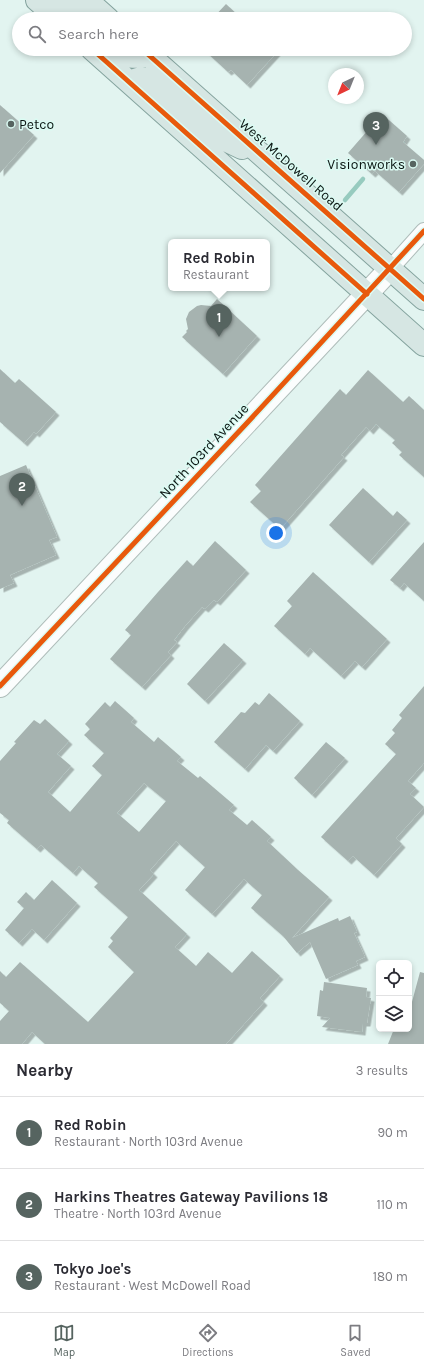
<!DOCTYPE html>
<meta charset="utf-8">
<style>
body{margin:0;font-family:Karla,sans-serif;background:#f7f7f7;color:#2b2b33}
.controls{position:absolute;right:12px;bottom:12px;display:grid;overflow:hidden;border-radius:6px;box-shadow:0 2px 6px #0003}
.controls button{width:36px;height:36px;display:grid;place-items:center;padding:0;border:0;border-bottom:1px solid #e1e1e2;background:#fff;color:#2b2b33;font:20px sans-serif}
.compass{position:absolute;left:328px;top:68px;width:36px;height:36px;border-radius:50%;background:#fff;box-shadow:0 2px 6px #0003;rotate:223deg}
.you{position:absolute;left:276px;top:533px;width:14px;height:14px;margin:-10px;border:3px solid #fff;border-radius:50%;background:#1a73e8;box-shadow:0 0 0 6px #1a73e833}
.badge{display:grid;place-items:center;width:26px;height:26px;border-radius:50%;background:#566460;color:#fff;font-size:13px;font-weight:700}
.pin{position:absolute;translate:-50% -33px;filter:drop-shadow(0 1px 2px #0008)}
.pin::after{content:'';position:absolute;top:21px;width:14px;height:12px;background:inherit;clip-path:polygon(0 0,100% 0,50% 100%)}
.popup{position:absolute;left:168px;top:239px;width:102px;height:52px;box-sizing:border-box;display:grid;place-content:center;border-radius:6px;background:#fff;filter:drop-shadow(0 1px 3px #0005);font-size:13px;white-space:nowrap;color:#7c7c81}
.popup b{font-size:15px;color:#2b2b33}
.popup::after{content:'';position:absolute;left:50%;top:100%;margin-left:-8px;border:8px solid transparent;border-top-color:#fff}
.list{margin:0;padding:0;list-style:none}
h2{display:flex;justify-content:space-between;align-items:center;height:52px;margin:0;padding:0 16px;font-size:17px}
h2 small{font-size:13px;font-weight:400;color:#7c7c81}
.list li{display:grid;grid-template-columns:26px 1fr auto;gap:12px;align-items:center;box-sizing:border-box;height:72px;padding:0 16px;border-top:1px solid #e1e1e2}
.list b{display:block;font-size:15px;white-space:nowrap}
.list p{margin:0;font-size:13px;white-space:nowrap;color:#7c7c81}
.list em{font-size:13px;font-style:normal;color:#7c7c81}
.icon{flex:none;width:22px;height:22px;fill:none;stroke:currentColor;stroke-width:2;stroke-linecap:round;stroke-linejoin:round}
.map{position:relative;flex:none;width:424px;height:1044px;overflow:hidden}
.search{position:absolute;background:#fff;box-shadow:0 2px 6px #0003;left:12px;right:12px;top:12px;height:44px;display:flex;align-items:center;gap:10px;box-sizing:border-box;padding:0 14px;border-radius:22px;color:#7c7c81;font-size:15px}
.sheet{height:268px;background:#fff}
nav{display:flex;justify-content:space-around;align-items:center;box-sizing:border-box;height:56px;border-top:1px solid #e1e1e2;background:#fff;font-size:11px;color:#7c7c81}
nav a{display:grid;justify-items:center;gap:2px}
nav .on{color:#566460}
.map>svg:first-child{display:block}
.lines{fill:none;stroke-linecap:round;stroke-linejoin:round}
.stream{stroke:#97cbbf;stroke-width:4.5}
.building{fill:#a6b3b0;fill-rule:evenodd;filter:url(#shadow)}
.street-casing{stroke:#afbdba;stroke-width:18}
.secondary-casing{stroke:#afbdba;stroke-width:24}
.primary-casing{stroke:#84a39e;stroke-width:24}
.street{stroke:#fbfdfd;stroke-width:16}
.secondary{stroke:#fbfdfd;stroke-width:22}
.primary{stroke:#d6e6e3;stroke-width:22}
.cycleway-casing{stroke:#dbfbf3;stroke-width:8}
.cycleway{stroke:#e8590c;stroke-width:5}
.poi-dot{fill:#566460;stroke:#dbfbf3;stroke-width:1.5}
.labels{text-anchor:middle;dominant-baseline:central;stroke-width:3;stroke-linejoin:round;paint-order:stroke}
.poi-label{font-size:14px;fill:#0b1613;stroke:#dbfbf3;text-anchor:start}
.street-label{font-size:14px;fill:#0b1613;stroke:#dbfbf3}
</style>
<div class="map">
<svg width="424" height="1044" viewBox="0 0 424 1044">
<defs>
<filter id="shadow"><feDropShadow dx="3.5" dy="3.5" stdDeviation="0" flood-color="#0004"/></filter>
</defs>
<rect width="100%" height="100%" fill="#e2f4f0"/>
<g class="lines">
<path class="stream" d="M345 200 363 179"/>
</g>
<path class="building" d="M226 4 242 19H212Z
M203 49H280L247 85 231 70 228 72Z
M0 105 34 135 0 173Z
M382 114 407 136 403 142 424 160V164L399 192 375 171 372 174 348 153Z
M217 299 257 336 223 374 182 337 187 332 186 331 188 329 186 319 189 312 197 306 201 305 211 306Z
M0 369 15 383 19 379 56 412 36 434 34 432 24 443 0 422Z
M368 370 403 402 409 396 424 410V477L399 455 402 452 392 443 395 440 376 424 370 431 366 427 341 455 344 457 280 529 250 502 261 491 255 485 340 389 346 395Z
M26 465 57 537 49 540 56 555 10 575 14 583 0 589V476Z
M363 488 393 516 397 511 407 520 369 562 329 525Z
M215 541 246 570 217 602 214 600 205 609 202 607 185 626 174 640 177 642 168 652 171 655 142 687 110 659 131 635 125 630 158 592 187 560 193 566Z
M424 542V601L404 583 400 588 390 580Z
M313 572 387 639 362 667 355 661 341 676 310 648 305 654 274 626 292 606 287 601Z
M224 643 243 660 205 701 187 684Z
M424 686V763L408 781 416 788 410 794 424 807 396 838 402 844 374 875 353 856 348 861 321 837 396 754 385 744 395 733 392 730 402 718 399 715Z
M269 693 300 721 273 751 266 745 245 769 214 742 241 712 245 713 255 702 259 705Z
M115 701 134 718 131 722 154 742 158 737 181 757 177 761 198 778 200 776 234 805 229 810 247 825 252 820 271 837 267 841 298 870 329 897 292 938 338 918 339 921 350 916 357 932 354 933 365 957 356 961 358 965 326 979 310 942 297 953 283 936 251 908 262 895 244 879 212 914 185 890 205 867 176 841 150 870 154 874 139 890 187 934 175 947 196 966 208 952 232 973 252 951 280 976 260 998 264 1002 226 1044H45L32 1032 22 1044H0V1021L9 1011 0 1003V971L6 977 20 962 88 1022 134 972 108 947 113 941 110 938 128 917 94 887 98 883 79 866 73 873 41 845 37 849 7 823 9 820 0 813V761L16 743 14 742 34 720 40 724 45 719 69 741 57 754 71 766 48 792 70 812 102 775 92 766 104 753 84 735 90 729 85 724 105 702 110 707ZM144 783 166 801 139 832 117 813Z
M326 742 345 758 312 795 294 778Z
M52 880 77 903 44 940 32 929 19 943 5 930 24 908 17 902 26 892 34 900Z
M420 972 424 973V1044H388L394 1029H409V1013Z
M324 982 367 988 366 997 371 998 367 1023H363L362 1032 322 1027 330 1018 317 1016 320 990 323 991Z"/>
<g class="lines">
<g class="street-casing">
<path id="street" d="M390 269 424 231"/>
</g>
<g class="secondary-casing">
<path id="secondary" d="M0 686 390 269"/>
</g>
<g class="primary-casing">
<path id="primary" d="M37 0 59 19
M61 0 82 19
M87 0 108 19
M92 49 424 345
M115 49C125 58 136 58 149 55
M142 49 424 299
M130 82C143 76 145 77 157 84L213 134 242 148"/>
</g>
<use href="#street" class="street"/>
<use href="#secondary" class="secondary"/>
<use href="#primary" class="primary"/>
<g class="cycleway-casing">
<path id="cycleway" d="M92 49 367 294
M142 49 424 299
M0 686 247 423 424 231"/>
</g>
<use href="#cycleway" class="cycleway"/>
</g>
<g class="poi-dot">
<circle cx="11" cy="124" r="4"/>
<circle cx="413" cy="164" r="4"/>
</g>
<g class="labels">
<g class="poi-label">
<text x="19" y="124">Petco</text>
<text x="405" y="164" text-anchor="end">Visionworks</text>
</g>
<g class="street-label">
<text transform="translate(291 165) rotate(41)">West McDowell Road</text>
<text transform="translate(204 451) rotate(-47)">North 103rd Avenue</text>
</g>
</g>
</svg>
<div class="controls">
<button><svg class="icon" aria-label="locate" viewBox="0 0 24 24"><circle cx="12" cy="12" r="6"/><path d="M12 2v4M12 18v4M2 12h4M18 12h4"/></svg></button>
<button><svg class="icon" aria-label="layers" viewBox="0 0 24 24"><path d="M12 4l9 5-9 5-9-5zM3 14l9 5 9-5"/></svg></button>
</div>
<svg class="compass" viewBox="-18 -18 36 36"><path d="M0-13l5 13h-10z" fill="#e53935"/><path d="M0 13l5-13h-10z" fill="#7c7c81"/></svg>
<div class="you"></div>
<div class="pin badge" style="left:219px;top:337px">1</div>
<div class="popup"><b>Red Robin</b>Restaurant</div>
<div class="pin badge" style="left:22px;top:506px">2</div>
<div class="pin badge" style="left:376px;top:145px">3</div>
<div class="search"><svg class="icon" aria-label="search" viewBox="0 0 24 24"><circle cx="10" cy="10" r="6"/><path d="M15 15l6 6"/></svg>Search here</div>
</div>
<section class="sheet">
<h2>Nearby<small>3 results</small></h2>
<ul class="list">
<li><span class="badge">1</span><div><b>Red Robin</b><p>Restaurant · North 103rd Avenue</p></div><em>90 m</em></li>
<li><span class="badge">2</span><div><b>Harkins Theatres Gateway Pavilions 18</b><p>Theatre · North 103rd Avenue</p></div><em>110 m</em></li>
<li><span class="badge">3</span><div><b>Tokyo Joe's</b><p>Restaurant · West McDowell Road</p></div><em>180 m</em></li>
</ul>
</section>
<nav>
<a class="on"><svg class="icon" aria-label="map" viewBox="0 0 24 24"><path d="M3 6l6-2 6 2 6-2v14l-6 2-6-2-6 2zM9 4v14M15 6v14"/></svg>Map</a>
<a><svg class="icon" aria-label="directions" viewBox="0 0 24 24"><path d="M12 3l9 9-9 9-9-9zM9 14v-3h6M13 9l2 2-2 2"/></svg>Directions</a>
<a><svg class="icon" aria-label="saved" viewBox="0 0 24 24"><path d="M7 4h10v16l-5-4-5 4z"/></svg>Saved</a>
</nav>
